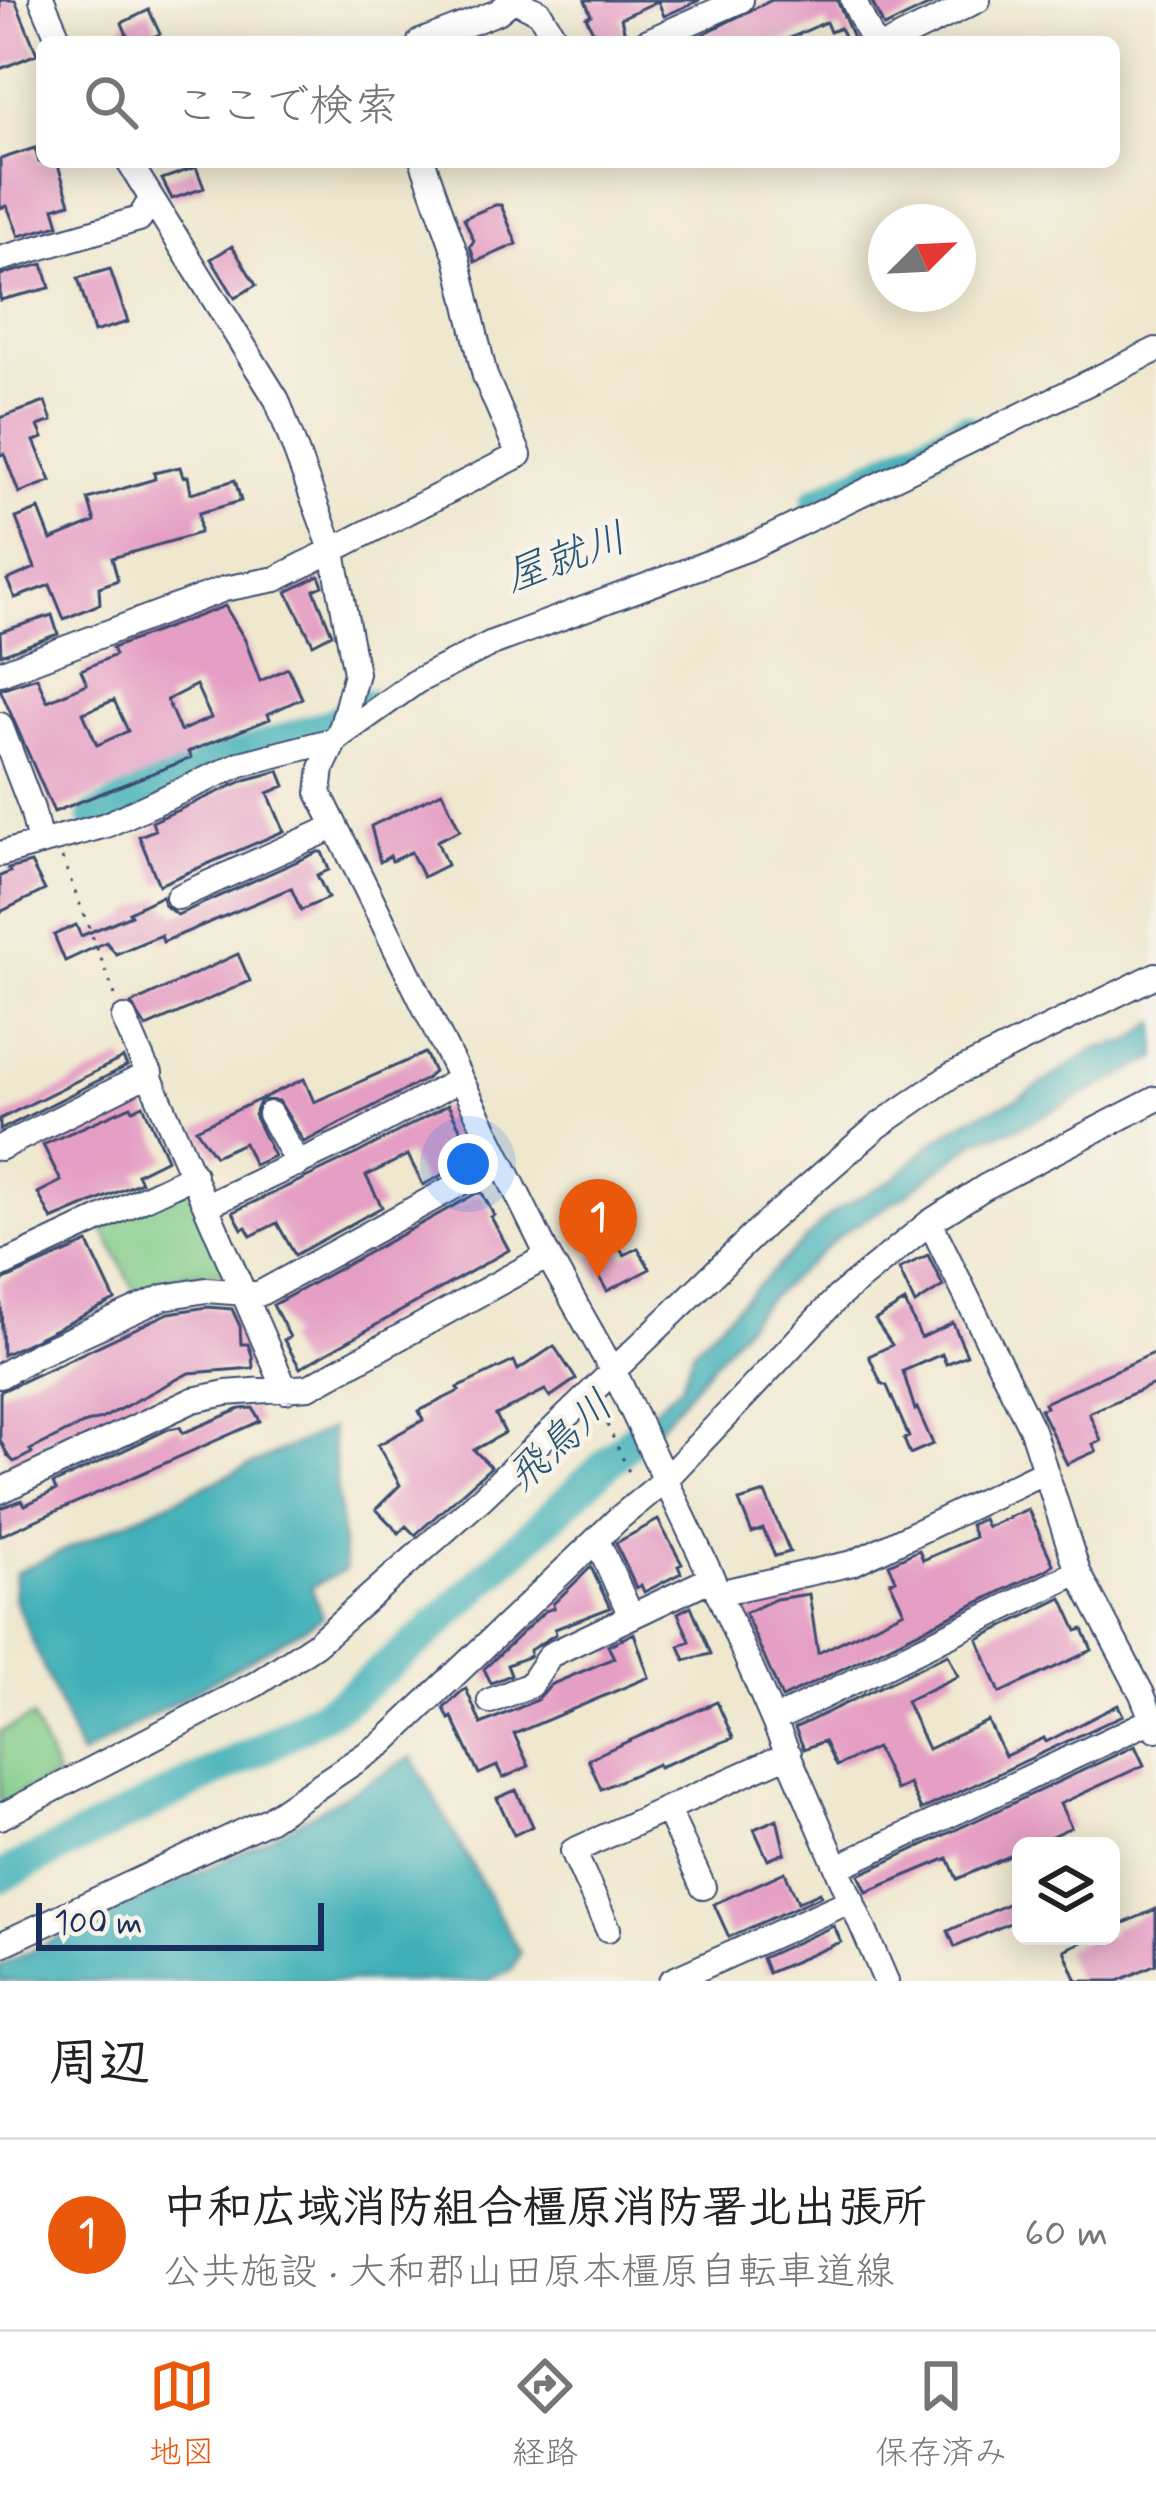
<!DOCTYPE html>
<html lang="ja">
<meta charset="utf-8">
<style>
body{margin:0;font-family:Mynerve,"Klee One",sans-serif;background:#f2f2f2;color:#222}
.controls{position:absolute;right:36px;bottom:36px;display:grid;overflow:hidden;border-radius:18px;box-shadow:0 6px 30px #0003}
.controls button{width:108px;height:108px;display:grid;place-items:center;padding:0;border:0;border-bottom:3px solid #e0e0e0;background:#fff;color:#222;font:60px sans-serif}
.compass{position:absolute;left:868px;top:204px;width:108px;height:108px;border-radius:50%;background:#fff;box-shadow:0 6px 30px #0003;rotate:66deg}
.scale{position:absolute;left:36px;bottom:30px;width:288px;box-sizing:border-box;padding-left:12px;border:6px solid #1b2f5e;border-top:0;font-size:33px;line-height:42px;white-space:nowrap;color:#1b2f5e;-webkit-text-stroke:9px #f7f3e8;paint-order:stroke}
.you{position:absolute;left:468px;top:1164px;width:42px;height:42px;margin:-30px;border:9px solid #fff;border-radius:50%;background:#1a73e8;box-shadow:0 0 0 18px #1a73e833}
.badge{display:grid;place-items:center;width:78px;height:78px;border-radius:50%;background:#ea580c;color:#fff;font-size:39px;font-weight:700}
.pin{position:absolute;translate:-50% -99px;filter:drop-shadow(0 3px 6px #0008)}
.pin::after{content:'';position:absolute;top:63px;width:42px;height:36px;background:inherit;clip-path:polygon(0 0,100% 0,50% 100%)}
.list{margin:0;padding:0;list-style:none}
h2{display:flex;justify-content:space-between;align-items:center;height:156px;margin:0;padding:0 48px;font-size:51px}
h2 small{font-size:39px;font-weight:400;color:#767676}
.list li{display:grid;grid-template-columns:78px 1fr auto;gap:36px;align-items:center;box-sizing:border-box;height:192px;padding:0 48px;border-top:3px solid #e0e0e0}
.list b{display:block;font-size:45px;white-space:nowrap}
.list p{margin:0;font-size:39px;white-space:nowrap;color:#767676}
.list em{font-size:39px;font-style:normal;color:#767676}
.icon{flex:none;width:66px;height:66px;fill:none;stroke:currentColor;stroke-width:2;stroke-linecap:round;stroke-linejoin:round}
.map{position:relative;flex:none;width:1156px;height:1981px;overflow:hidden}
.search{position:absolute;background:#fff;box-shadow:0 6px 30px #0003;left:36px;right:36px;top:36px;height:132px;display:flex;align-items:center;gap:30px;box-sizing:border-box;padding:0 42px;border-radius:18px;color:#767676;font-size:45px}
.sheet{height:348px;background:#fff}
nav{display:flex;justify-content:space-around;align-items:center;box-sizing:border-box;height:168px;border-top:3px solid #e0e0e0;background:#fff;font-size:33px;color:#767676}
nav a{display:grid;justify-items:center;gap:6px}
nav .on{color:#ea580c}
.map>svg:first-child{display:block}
.green{fill:#82cc8a;stroke:#4e7e74;stroke-width:3}
.water{fill:#3fb0b8;stroke:#2d708b;stroke-width:3}
.lines{fill:none;stroke-linecap:round;stroke-linejoin:round}
.river{stroke:#3fb0b8;stroke-width:33}
.building{fill:#e59fc4;fill-rule:evenodd}
.minor-casing{stroke:#3b4b6f;stroke-width:28}
.path{stroke:#3b4b6f;stroke-width:3;stroke-dasharray:3 9;stroke-linecap:butt}
.minor{stroke:#fff;stroke-width:24}
.labels{text-anchor:middle;dominant-baseline:central;stroke-width:9;stroke-linejoin:round;paint-order:stroke}
.water-label{font-size:42px;font-style:italic;fill:#265679;stroke:#f7f3e8}
</style>
<div class="map">
<svg width="1156" height="1981" viewBox="0 0 1156 1981">
<rect width="100%" height="100%" fill="#f7f3e8"/>
<filter id="ink" filterUnits="userSpaceOnUse"><feTurbulence type="fractalNoise" baseFrequency=".00833" numOctaves="2"/><feDisplacementMap in="SourceGraphic" scale="24" xChannelSelector="R" yChannelSelector="G"/><feConvolveMatrix kernelMatrix="1 2 1 2 8 2 1 2 1" color-interpolation-filters="sRGB"/></filter>
<filter id="wash" filterUnits="userSpaceOnUse"><feTurbulence type="fractalNoise" baseFrequency=".004" numOctaves="4" result="noise"/><feDisplacementMap in="SourceGraphic" scale="48" xChannelSelector="R" yChannelSelector="G"/><feGaussianBlur stdDeviation="2.7" result="paint"/><feColorMatrix in="noise" values="0 0 0 0 0 0 0 0 0 0 0 0 0 0 0 0 0 1.4 0 .05"/><feComposite in="paint" operator="in"/></filter>
<g filter="url(#wash)">
<rect width="100%" height="100%" fill="#efe8cf"/>
<path class="green" d="M192 1183 231 1274 186 1273 136 1293 102 1227Z
M32 1717 57 1776 0 1803V1732Z"/>
<path class="water" d="M1156 1022V1058L1022 1126 976 1141 907 1194 843 1233 764 1303 656 1431 619 1463 595 1461 681 1385 694 1348 833 1212 895 1178 932 1143 968 1119 1018 1099 1097 1048 1129 1042Z
M331 1428 345 1570 311 1587 323 1617 81 1756 14 1598 15 1573Z
M412 1757 520 1953 513 1969 487 1981H0V1966L265 1841Z"/>
<g class="lines">
<path class="river" d="M818 502 965 430
M94 818 186 773 331 724 367 705
M0 1877 263 1748 344 1701 424 1636 638 1434"/>
</g>
<g id="blocks">
<path class="building" d="M0 0H15L37 54 0 69Z
M585 0H700L664 16 658 1 621 18 627 42H598L586 17 591 15Z
M772 0H837L853 38 846 41 840 28 830 32 826 22 781 42H687Z
M871 0H940L884 27Z
M149 10 160 34 142 42H130L122 23Z
M35 148 39 162H57L70 203 54 208 59 225 19 236 7 206 0 208V159Z
M196 167 204 188 172 199 162 179Z
M495 205H501L517 244 475 262 470 246 474 241 464 218Z
M232 246 256 285 235 298 211 259Z
M43 264 50 288 0 300V275Z
M110 269 128 322 94 332 78 278Z
M45 402 52 421 38 426 43 438 34 441 51 481 19 493 4 454 0 455V418Z
M180 467 183 477 188 476 191 493 235 480 241 501 199 513 200 533 112 558 118 580 99 587 100 604 64 619 50 585 15 598 7 580 35 568 16 518 39 509 51 540 95 522 88 499 155 479 154 473Z
M319 576 323 586 314 590 332 634 313 644 287 592Z
M225 606 245 640 260 681 288 668 302 698 268 714 270 719 188 752 191 758 54 812 0 689 37 677 47 701 52 699 87 684 81 670 115 655 112 648ZM196 685 211 718 180 731 167 700ZM114 700 128 731 97 745 83 713Z
M52 615 58 634 1 655 0 632Z
M279 771 285 786 268 793 284 831 159 885 139 836 155 830 152 822 245 780Z
M442 792 460 830 437 841 447 865 423 877 411 852 392 861 390 856 380 862 371 826Z
M318 852H322L329 870 317 875 328 898 301 910 291 888 163 942 161 935 116 954 106 942 65 961 54 935 76 925 81 936 131 915 129 912 162 896 164 905 177 915Z
M31 863 45 890 0 912V876L10 872 8 869Z
M238 954 250 981 146 1027 131 1004Z
M425 1053 434 1072 426 1079 304 1142 279 1101 261 1100 254 1115 274 1156 254 1165 244 1143 215 1156 196 1129 304 1079 314 1102Z
M123 1058 127 1066 0 1130V1119Z
M143 1105 167 1159 137 1174 141 1182 52 1220 38 1193 61 1181 43 1145 131 1106 133 1110Z
M448 1105 475 1157 423 1185 408 1155 366 1176 382 1207 295 1255 277 1223 251 1236 246 1227 242 1229 233 1212 358 1153Z
M477 1193H482L494 1215 491 1217 509 1250 300 1368 284 1340 290 1337 273 1305Z
M616 1242 624 1255 638 1248 650 1269 607 1291 588 1257Z
M88 1243 115 1300 3 1355 0 1282Z
M928 1255 943 1286 915 1304 899 1269Z
M905 1302 921 1338 953 1323 967 1355 946 1364 942 1354 903 1371 915 1410 917 1408 933 1444 910 1454 904 1439 909 1437 887 1386 881 1383 869 1356 892 1345 875 1320Z
M207 1307 232 1309 240 1326 241 1344H248L252 1355 253 1368 189 1373 101 1419 83 1424 30 1450 32 1453 14 1462 8 1456 0 1440V1392L169 1313Z
M554 1346 576 1379 550 1397 545 1390 496 1415 505 1433 474 1450 491 1467 415 1535 406 1526 399 1533 376 1509 400 1485 378 1445 423 1420 419 1411 459 1391 457 1388 514 1361 518 1370Z
M1156 1352V1383L1089 1413 1101 1441 1093 1444 1096 1451 1067 1464 1040 1409 1046 1407 1044 1403Z
M253 1408 260 1421 0 1536V1508L22 1500 25 1505 56 1490 53 1484 169 1429 180 1427 183 1433 240 1409Z
M765 1493 790 1552 775 1556 763 1529 752 1533 739 1501Z
M1028 1509 1053 1564 1049 1568 782 1698 745 1613 776 1599 809 1594 818 1653 904 1611 890 1582 896 1580 889 1564 919 1550 923 1560 975 1537 970 1525 983 1519 987 1527Z
M658 1520 682 1564 678 1566 681 1573 644 1592 641 1585 636 1588 616 1543Z
M591 1567 610 1608 555 1629 556 1634 530 1650V1656L507 1665 511 1675 491 1683 484 1669 545 1611 554 1608 553 1604Z
M1062 1598 1077 1631 1083 1629 1092 1650 1000 1693 978 1639Z
M691 1606 711 1654 685 1660 679 1646 690 1641 678 1613Z
M634 1633 649 1677 514 1734 529 1766 503 1778 497 1766 479 1774 452 1717 449 1719 444 1708 462 1691 466 1689 481 1724 537 1700 550 1685 614 1658 608 1646Z
M948 1654 958 1676 906 1701 928 1749 988 1721 1005 1756 1044 1738 1046 1742 1118 1705 1123 1715 921 1810 909 1784 896 1790 876 1748 836 1766 824 1741 804 1749 795 1728Z
M717 1702 733 1738 659 1767 658 1764 601 1789 588 1759Z
M1135 1746 1144 1765 1060 1804 1071 1827 1030 1846H1021L1010 1856 957 1879 948 1858 867 1892 859 1875Z
M516 1790 533 1826 514 1835 497 1798Z
M777 1819 785 1853 768 1860 754 1829Z
M785 1872 798 1902 820 1892 821 1896 729 1937 714 1904Z
M1021 1898V1918L955 1947 948 1931Z
M1156 1909V1964L1118 1981H1077L1064 1950 1095 1936H1111V1929Z
M834 1926 841 1942 768 1973 762 1958Z"/>
</g>
</g>
<g filter="url(#ink)">
<use href="#blocks" fill-opacity="0" stroke="#3b4b6f" stroke-width="3"/>
<g class="lines">
<g class="minor-casing">
<path id="minor" d="M42 0 60 42
M514 0 539 12 557 42
M853 0 873 42
M420 42 498 12 513 0
M646 42 741 0
M892 42 978 0
M129 162 277 400 333 552 356 673 342 726 322 768 319 793 548 1256 618 1380 712 1578 886 1981
M0 259 139 219 151 200
M0 673 224 589 276 579 519 455 485 376 457 258 423 162
M0 725 32 809 40 843
M0 854 106 825 240 764 334 740 417 681 492 643 749 548 1156 350
M178 897 334 827
M124 1018 286 1391
M270 1114 298 1164
M0 1148 150 1073
M208 1205 351 1138 459 1080
M930 1222 1032 1430 1078 1572 1142 1694 1156 1729
M0 1266 194 1175
M0 1376 36 1355 164 1297 206 1290 259 1294 501 1161
M0 1491 193 1400 226 1393 309 1387 548 1256
M601 1549 631 1616
M718 1593 853 1563 1045 1471
M490 1701 530 1685 550 1655 712 1578
M774 1720 1078 1572
M667 1809 703 1887
M0 1817 256 1684 316 1644 483 1497 766 1223 878 1126 952 1075 1156 975
M838 1867 1152 1720
M608 1929 573 1851 789 1754
M0 1945 268 1820 383 1743 619 1518 664 1481 838 1297 930 1222 985 1187 1156 1099
M671 1981 852 1900"/>
</g>
<path class="path" d="M62 858 117 1000
M602 1414 631 1476"/>
<use href="#minor" class="minor"/>
</g>
</g>
<g class="labels">
<g class="water-label">
<text transform="translate(566 559) rotate(-20)">屋就川</text>
<text transform="translate(561 1442) rotate(-42)">飛鳥川</text>
</g>
</g>
</svg>
<div class="controls">
<button><svg class="icon" aria-label="layers" viewBox="0 0 24 24"><path d="M12 4l9 5-9 5-9-5zM3 14l9 5 9-5"/></svg></button>
</div>
<svg class="compass" viewBox="-18 -18 36 36"><path d="M0-13l5 13h-10z" fill="#e53935"/><path d="M0 13l5-13h-10z" fill="#767676"/></svg>
<div class="scale">100 m</div>
<div class="you"></div>
<div class="pin badge" style="left:598px;top:1278px">1</div>
<div class="search"><svg class="icon" aria-label="search" viewBox="0 0 24 24"><circle cx="10" cy="10" r="6"/><path d="M15 15l6 6"/></svg>ここで検索</div>
</div>
<section class="sheet">
<h2>周辺<small></small></h2>
<ul class="list">
<li><span class="badge">1</span><div><b>中和広域消防組合橿原消防署北出張所</b><p>公共施設 · 大和郡山田原本橿原自転車道線</p></div><em>60 m</em></li>
</ul>
</section>
<nav>
<a class="on"><svg class="icon" aria-label="map" viewBox="0 0 24 24"><path d="M3 6l6-2 6 2 6-2v14l-6 2-6-2-6 2zM9 4v14M15 6v14"/></svg>地図</a>
<a><svg class="icon" aria-label="directions" viewBox="0 0 24 24"><path d="M12 3l9 9-9 9-9-9zM9 14v-3h6M13 9l2 2-2 2"/></svg>経路</a>
<a><svg class="icon" aria-label="saved" viewBox="0 0 24 24"><path d="M7 4h10v16l-5-4-5 4z"/></svg>保存済み</a>
</nav>
